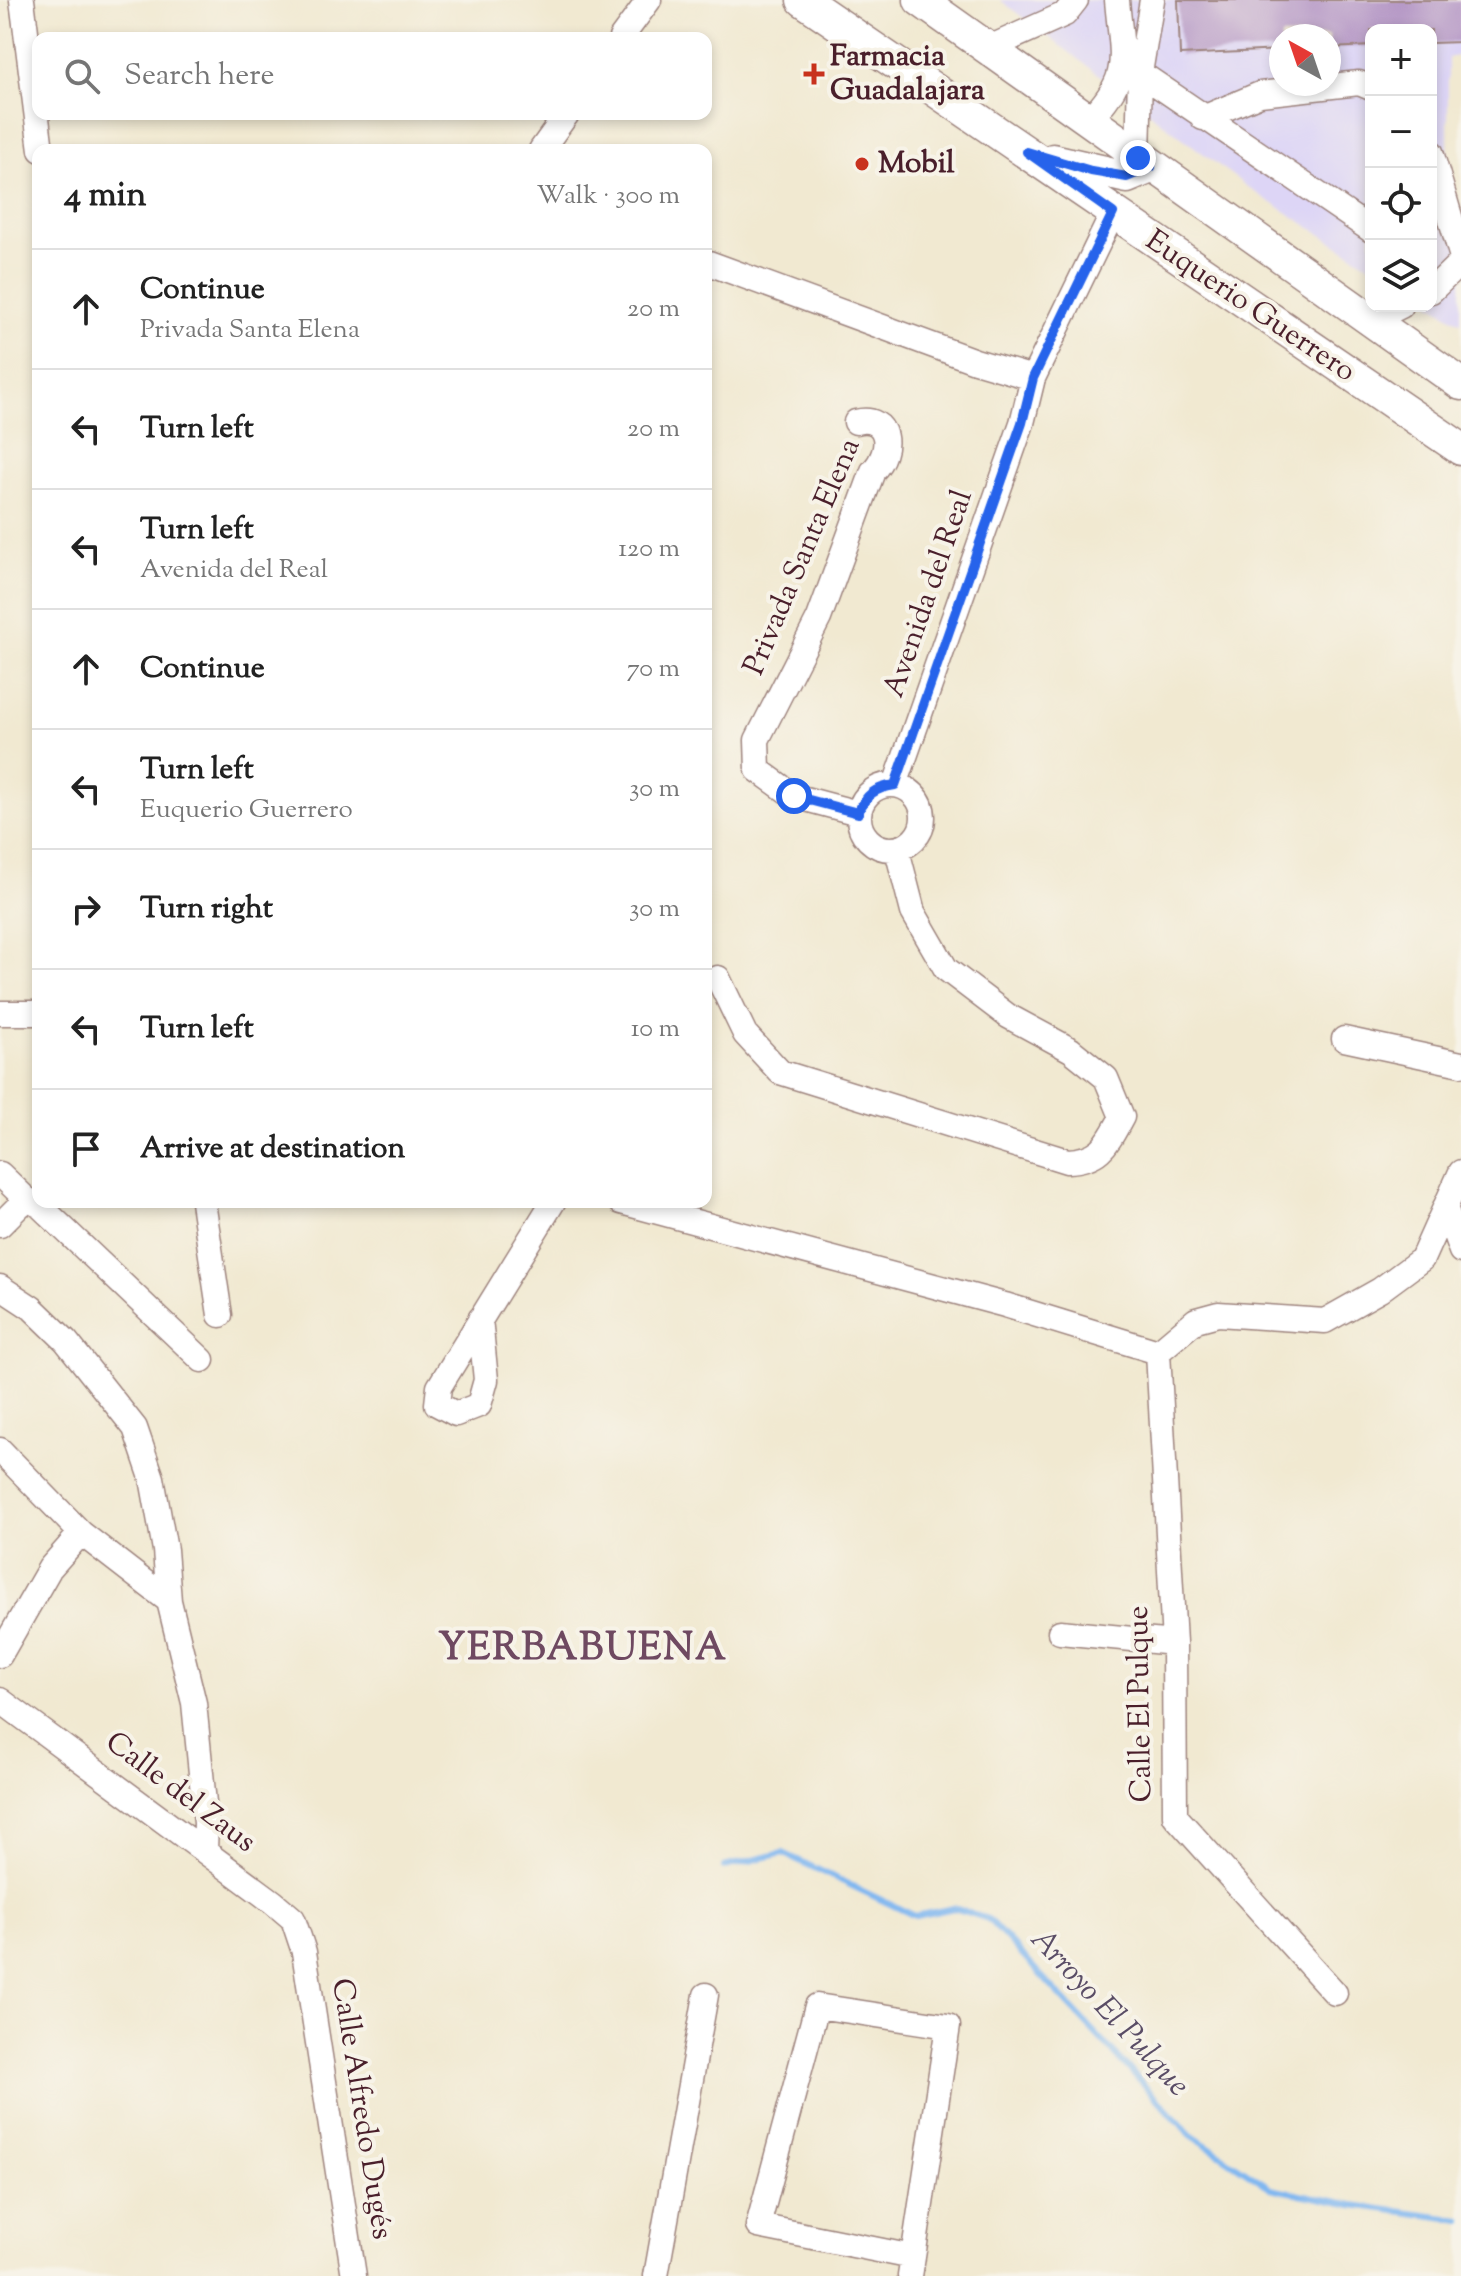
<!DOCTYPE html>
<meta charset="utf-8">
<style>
body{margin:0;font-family:"Sorts Mill Goudy",serif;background:#f2f2f2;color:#222}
.controls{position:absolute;right:24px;top:24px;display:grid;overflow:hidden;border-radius:16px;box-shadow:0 4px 12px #0003}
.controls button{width:72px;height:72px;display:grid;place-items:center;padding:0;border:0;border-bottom:2px solid #e0e0e0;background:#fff;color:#222;font:40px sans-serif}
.compass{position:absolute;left:1269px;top:24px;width:72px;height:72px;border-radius:50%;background:#fff;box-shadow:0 4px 12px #0003;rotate:320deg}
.stop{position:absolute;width:24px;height:24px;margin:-18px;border:6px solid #2563eb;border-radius:50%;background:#fff}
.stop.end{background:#2563eb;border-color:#fff;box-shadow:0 2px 8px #0008}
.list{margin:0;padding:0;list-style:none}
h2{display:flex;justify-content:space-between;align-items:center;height:104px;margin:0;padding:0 32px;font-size:34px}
h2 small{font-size:26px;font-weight:400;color:#767676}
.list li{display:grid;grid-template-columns:52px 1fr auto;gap:24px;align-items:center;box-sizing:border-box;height:120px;padding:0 32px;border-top:2px solid #e0e0e0}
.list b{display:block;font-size:30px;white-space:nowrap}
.list p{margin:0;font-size:26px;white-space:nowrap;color:#767676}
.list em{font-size:26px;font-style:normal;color:#767676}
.icon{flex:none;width:44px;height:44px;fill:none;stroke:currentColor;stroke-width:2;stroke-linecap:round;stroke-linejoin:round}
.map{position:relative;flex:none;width:1461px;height:2276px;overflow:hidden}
.search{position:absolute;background:#fff;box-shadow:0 4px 12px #0003;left:32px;top:32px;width:680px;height:88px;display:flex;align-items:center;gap:20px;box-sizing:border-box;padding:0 28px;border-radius:16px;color:#767676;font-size:30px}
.panel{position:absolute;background:#fff;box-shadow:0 4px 12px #0003;left:32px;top:144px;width:680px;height:1064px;border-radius:16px}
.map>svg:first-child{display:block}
.built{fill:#ddd5f6;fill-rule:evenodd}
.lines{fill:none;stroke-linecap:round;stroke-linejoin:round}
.stream{stroke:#80b7f0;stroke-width:6}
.building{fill:#b598c6}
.minor-casing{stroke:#9e847e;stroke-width:27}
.major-casing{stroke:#9e847e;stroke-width:35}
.minor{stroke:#fff;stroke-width:24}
.major{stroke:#fff;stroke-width:32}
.route{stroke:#2563eb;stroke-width:10}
.poi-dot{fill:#c8321e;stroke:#f7f3e8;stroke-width:3}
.labels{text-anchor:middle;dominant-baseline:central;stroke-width:8;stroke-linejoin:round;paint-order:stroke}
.poi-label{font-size:30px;font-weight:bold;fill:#4a1f2b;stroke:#f7f3e8;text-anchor:start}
.street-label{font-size:30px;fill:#4a1f2b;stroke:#f7f3e8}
.water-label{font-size:32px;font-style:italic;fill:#5a4d66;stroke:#f7f3e8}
.district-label{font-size:38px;font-weight:bold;letter-spacing:2px;fill:#6f4961;stroke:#f7f3e8}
</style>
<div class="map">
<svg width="1461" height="2276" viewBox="0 0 1461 2276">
<rect width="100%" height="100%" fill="#f7f3e8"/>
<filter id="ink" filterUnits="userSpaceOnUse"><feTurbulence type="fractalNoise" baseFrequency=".0125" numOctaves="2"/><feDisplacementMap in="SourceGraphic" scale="16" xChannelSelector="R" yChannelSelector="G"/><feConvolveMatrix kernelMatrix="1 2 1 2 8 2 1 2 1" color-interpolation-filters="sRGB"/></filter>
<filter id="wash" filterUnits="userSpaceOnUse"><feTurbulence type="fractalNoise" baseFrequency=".006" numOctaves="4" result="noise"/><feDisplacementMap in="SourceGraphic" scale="32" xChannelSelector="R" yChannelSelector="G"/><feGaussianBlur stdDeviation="1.8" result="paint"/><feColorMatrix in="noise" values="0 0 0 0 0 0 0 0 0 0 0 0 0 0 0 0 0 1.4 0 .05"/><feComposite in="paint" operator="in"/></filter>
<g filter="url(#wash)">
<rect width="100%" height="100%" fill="#f1e9d1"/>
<path class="built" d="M1000 0H1461V55L1448 58V168L1461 215V323L1431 304V30H1371V266L1250 189ZM1281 36H1329V84H1281Z"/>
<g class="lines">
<path class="stream" d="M724 1867 783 1853 915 1916 954 1908 988 1919 1191 2135 1271 2188 1353 2205 1461 2220"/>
</g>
<g id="blocks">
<path class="building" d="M1178 0H1461V42L1431 43V30H1371V46L1329 48V36H1281V50L1180 55Z"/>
</g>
</g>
<g filter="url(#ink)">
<use href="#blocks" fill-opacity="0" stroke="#9e847e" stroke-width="2"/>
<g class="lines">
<g class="minor-casing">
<path id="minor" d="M22 0 41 150
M621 38 649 0
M989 48 1065 14 1076 0
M1140 73 1371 230
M1203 118 1260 94 1359 83 1371 88
M1088 121C1133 75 1122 60 1117 0
M541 150 567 114
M1431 152 1461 254
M1138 158 1140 73 1152 0
M706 262 975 361 1033 378
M1431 291 1461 262
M1371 321 1401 306
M856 422C890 414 893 451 873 471L819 618 757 740 758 770 794 796 858 813
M859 817a32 32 0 1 1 64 0a32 32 0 1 1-64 0Z
M895 785 1022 423 1033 378 1113 213
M718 978 745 1034 780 1072 1067 1161C1101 1160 1107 1144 1122 1117L1106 1078 1071 1050 1008 1016 946 969 913 912 897 850
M0 1013H38
M1344 1039 1461 1064
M0 1174 26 1199 39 1205 202 1360
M203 1202 220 1315
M621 1202 1005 1305 1158 1352 1196 1320 1218 1314 1325 1321 1380 1290 1422 1259 1461 1172
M1445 1207 1461 1251
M0 1225 26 1199
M0 1287 32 1308 66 1341 135 1428 152 1478 165 1550 169 1601 194 1703 206 1823 205 1850
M480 1319 486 1380 479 1405 456 1414 437 1404 439 1387 553 1202
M1158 1352 1174 1643 1175 1816 1335 1993
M0 1450 81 1533 169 1601
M1060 1632 1174 1643
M0 1655 50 1568 81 1533
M0 1700 273 1902 293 1919 304 1952 354 2276
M656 2276 706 1995
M910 2276 913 2257 948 2026 817 2006 758 2226 913 2257"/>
</g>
<g class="major-casing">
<path id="major" d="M803 0 1461 449
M920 0 1461 384
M1053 160 1127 177 1151 167"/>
</g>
<use href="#minor" class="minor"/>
<use href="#major" class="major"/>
</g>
</g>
<g class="lines" filter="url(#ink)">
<path class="route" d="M794 796 858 813C866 794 875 788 895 785L1022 423 1033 378 1113 213 1027 152 1091 171 1127 177 1151 167 1138 158"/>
</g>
<g class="poi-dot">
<path d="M810 62h8v8h8v8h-8v8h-8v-8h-8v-8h8z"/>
<circle cx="862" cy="164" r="8"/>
</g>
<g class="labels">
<g class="poi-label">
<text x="830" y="57">Farmacia<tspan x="830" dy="34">Guadalajara</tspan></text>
<text x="878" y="164">Mobil</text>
</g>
<g class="street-label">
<text transform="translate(1250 307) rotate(34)">Euquerio Guerrero</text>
<text transform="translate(803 557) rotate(-67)">Privada Santa Elena</text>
<text transform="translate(929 594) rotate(-71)">Avenida del Real</text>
<text transform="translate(1141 1704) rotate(-91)">Calle El Pulque</text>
<text transform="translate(180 1793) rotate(37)">Calle del Zaus</text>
<text transform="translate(361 2109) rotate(81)">Calle Alfredo Dugés</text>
</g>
<g class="water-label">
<text transform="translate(1109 2013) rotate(47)">Arroyo El Pulque</text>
</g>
<g class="district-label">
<text x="583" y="1650">YERBABUENA</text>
</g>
</g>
</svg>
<div class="controls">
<button>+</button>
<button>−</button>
<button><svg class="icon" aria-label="locate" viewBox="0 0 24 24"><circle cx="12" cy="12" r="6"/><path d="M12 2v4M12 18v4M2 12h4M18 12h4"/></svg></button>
<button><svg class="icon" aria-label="layers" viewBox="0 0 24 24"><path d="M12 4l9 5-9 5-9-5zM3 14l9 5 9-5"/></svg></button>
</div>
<svg class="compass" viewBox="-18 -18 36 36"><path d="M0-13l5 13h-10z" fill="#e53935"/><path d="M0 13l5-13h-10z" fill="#767676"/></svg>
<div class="stop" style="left:794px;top:796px"></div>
<div class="stop end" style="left:1138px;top:158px"></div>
<div class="search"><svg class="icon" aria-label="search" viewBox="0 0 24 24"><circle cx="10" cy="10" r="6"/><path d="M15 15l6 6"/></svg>Search here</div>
<section class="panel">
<h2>4 min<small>Walk · 300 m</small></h2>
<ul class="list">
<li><svg class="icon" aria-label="ahead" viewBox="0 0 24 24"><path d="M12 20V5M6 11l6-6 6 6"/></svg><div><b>Continue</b><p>Privada Santa Elena</p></div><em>20 m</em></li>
<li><svg class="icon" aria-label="left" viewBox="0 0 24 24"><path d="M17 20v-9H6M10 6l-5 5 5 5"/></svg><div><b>Turn left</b></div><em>20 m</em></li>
<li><svg class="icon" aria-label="left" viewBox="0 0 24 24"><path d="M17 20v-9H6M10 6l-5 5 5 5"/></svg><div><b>Turn left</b><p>Avenida del Real</p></div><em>120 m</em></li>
<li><svg class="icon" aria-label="ahead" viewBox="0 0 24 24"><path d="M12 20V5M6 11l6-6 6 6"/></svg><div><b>Continue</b></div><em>70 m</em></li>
<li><svg class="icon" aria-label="left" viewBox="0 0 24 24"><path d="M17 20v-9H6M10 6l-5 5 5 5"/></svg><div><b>Turn left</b><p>Euquerio Guerrero</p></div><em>30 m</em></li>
<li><svg class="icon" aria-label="right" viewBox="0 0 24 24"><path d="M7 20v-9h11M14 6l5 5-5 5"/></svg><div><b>Turn right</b></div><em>30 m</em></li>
<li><svg class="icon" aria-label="left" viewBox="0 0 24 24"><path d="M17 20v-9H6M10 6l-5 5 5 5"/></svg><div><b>Turn left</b></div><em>10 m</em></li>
<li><svg class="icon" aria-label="arrive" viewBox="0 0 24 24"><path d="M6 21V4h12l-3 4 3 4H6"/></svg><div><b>Arrive at destination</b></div></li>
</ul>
</section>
</div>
